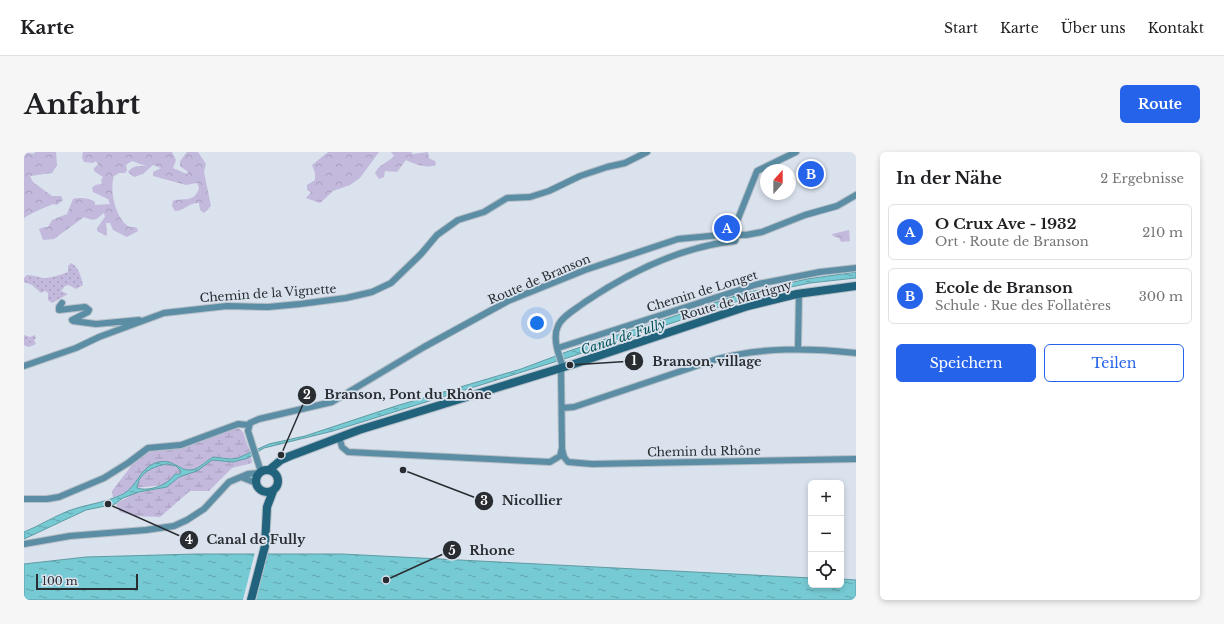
<!DOCTYPE html>
<html lang="de">
<meta charset="utf-8">
<style>
body{margin:0;font-family:"Libre Baskerville",serif;background:#f6f6f6;color:#202124}
.controls{position:absolute;right:12px;bottom:12px;display:grid;overflow:hidden;border-radius:6px;box-shadow:0 2px 6px #0003}
.controls button{width:36px;height:36px;display:grid;place-items:center;padding:0;border:0;border-bottom:1px solid #e0e0e0;background:#fff;color:#202124;font:20px sans-serif}
.compass{position:absolute;left:736px;top:12px;width:36px;height:36px;border-radius:50%;background:#fff;box-shadow:0 2px 6px #0003;rotate:21deg}
.scale{position:absolute;left:12px;bottom:10px;width:102px;box-sizing:border-box;padding-left:4px;border:2px solid #292d31;border-top:0;font-size:11px;line-height:14px;white-space:nowrap;color:#292d31;-webkit-text-stroke:3px #d9e2ed;paint-order:stroke}
.you{position:absolute;left:513px;top:171px;width:14px;height:14px;margin:-10px;border:3px solid #fff;border-radius:50%;background:#1a73e8;box-shadow:0 0 0 6px #1a73e833}
.badge{display:grid;place-items:center;width:26px;height:26px;border-radius:50%;background:#2563eb;color:#fff;font-size:13px;font-weight:700}
.pin{position:absolute;translate:-50% -50%;border:2px solid #fff;box-shadow:0 1px 4px #0006}
.list{margin:0;padding:0;list-style:none}
h2{display:flex;justify-content:space-between;align-items:center;height:52px;margin:0;padding:0 16px;font-size:17px}
h2 small{font-size:13px;font-weight:400;color:#757577}
.list li{display:grid;grid-template-columns:26px 1fr auto;gap:12px;align-items:center;box-sizing:border-box;height:56px;margin:0 8px 8px;padding:0 8px;border:1px solid #e0e0e0;border-radius:6px}
.list b{display:block;font-size:15px;white-space:nowrap}
.list p{margin:0;font-size:13px;white-space:nowrap;color:#757577}
.list em{font-size:13px;font-style:normal;color:#757577}
.actions{display:flex;gap:8px;padding:12px 16px}
.actions a{flex:1;padding:9px 0;border:1px solid #2563eb;border-radius:6px;text-align:center;font-size:14px;color:#2563eb}
.actions .main{background:#2563eb;color:#fff}
.icon{flex:none;width:22px;height:22px;fill:none;stroke:currentColor;stroke-width:2;stroke-linecap:round;stroke-linejoin:round}
.map{position:relative;flex:none;width:832px;height:448px;overflow:hidden;border-radius:6px}
header{display:flex;align-items:center;gap:24px;box-sizing:border-box;height:56px;padding:0 20px;background:#fff;border-bottom:1px solid #e0e0e0}
header strong{font-size:19px}
nav{display:flex;gap:22px;margin-inline-start:auto;font-size:14px}
.intro{display:flex;align-items:center;justify-content:space-between;box-sizing:border-box;height:96px;padding:0 24px}
h1{margin:0;font-size:28px}
.button{padding:10px 18px;border-radius:6px;background:#2563eb;color:#fff;font-size:14px;font-weight:700}
main{display:flex;gap:24px;padding:0 24px}
aside{flex:1;background:#fff;border-radius:6px;box-shadow:0 2px 6px #0003}
.map>svg:first-child{display:block}
.grass{fill:url(#grass-dots)}
.forest{fill:url(#forest-crowns)}
.wetland{fill:url(#wetland-marsh)}
.water{fill:url(#water-ripples);stroke:#5f9ba3;fill-rule:evenodd}
.pier{fill:#d9e2ed}
.lines{fill:none;stroke-linecap:round;stroke-linejoin:round}
.street-casing{stroke:#b6bec7;stroke-width:8}
.secondary-casing{stroke:#b6bec7;stroke-width:10}
.street{stroke:#5b8ea5;stroke-width:6}
.secondary{stroke:#21637d;stroke-width:8}
.labels{text-anchor:middle;dominant-baseline:central;stroke-width:3.5;stroke-linejoin:round;paint-order:stroke}
.street-label{font-size:12px;fill:#292d31;stroke:#d9e2ed}
.water-label{font-size:13px;font-style:italic;fill:#05535a;stroke:#d9e2ed}
.leader{fill:none;stroke:#292d31;stroke-width:1.5}
.callout-dot{fill:#292d31;stroke:#d9e2ed;stroke-width:1.5}
.mark-label{font-size:12px;text-anchor:middle;font-weight:bold;fill:#fff}
.callout-label{font-size:13px;text-anchor:middle;font-weight:bold;fill:#292d31;stroke:#d9e2ed;stroke-width:3.5;stroke-linejoin:round;paint-order:stroke}
</style>
<header>
<strong>Karte</strong>
<nav><a>Start</a><a>Karte</a><a>Über uns</a><a>Kontakt</a></nav>
</header>
<div class="intro"><h1>Anfahrt</h1><a class="button">Route</a></div>
<main>
<div class="map">
<svg width="832" height="448" viewBox="0 0 832 448">
<defs>
<pattern id="grass-dots" width="8" height="8" patternUnits="userSpaceOnUse"><rect width="8" height="8" fill="#c3b9dd"/><path d="M2 2h.1M6 6h.1" fill="none" stroke="#a89fbe" stroke-width="1.8" stroke-linecap="round"/></pattern>
<pattern id="forest-crowns" width="20" height="18" patternUnits="userSpaceOnUse"><rect width="20" height="18" fill="#c3b9dd"/><path d="M2 6a3 3 0 1 1 6 0M12 15a3 3 0 1 1 6 0" fill="none" stroke="#a89fbe"/></pattern>
<pattern id="wetland-marsh" width="20" height="14" patternUnits="userSpaceOnUse"><rect width="20" height="14" fill="#c3b9dd"/><path d="M1 5h8M5 5V1M11 12h8M15 12V8" fill="none" stroke="#a89fbe"/></pattern>
<pattern id="water-ripples" width="26" height="14" patternUnits="userSpaceOnUse"><rect width="26" height="14" fill="#76cad4"/><path d="M2 4q2-2 4 0t4 0M15 11q2-2 4 0t4 0" fill="none" stroke="#61a4ad"/></pattern>
</defs>
<rect width="100%" height="100%" fill="#d9e2ed"/>
<path class="grass" d="M47 111C55 115 57 125 59 133L52 137 45 133 41 134 37 139 44 142 28 151 24 148V141L21 139 17 141 8 133 0 130V126L3 123C9 123 13 125 19 126 23 127 40 122 44 120V114Z
M0 183 6 185 11 183 12 186 10 188 12 192 5 195 0 193Z"/>
<path class="forest" d="M0 0 10 2 11 0H32L33 13 28 21 6 24 9 30 28 44H37L39 48 33 53 30 52C23 54 6 62 0 66Z
M59 0H148L152 8 149 16 163 22 164 20 156 14V9L163 0H174L182 12 180 20 187 54 180 61 176 58 175 51C163 51 161 59 151 59L148 54 149 49C157 45 172 52 175 35L173 31 162 33 129 24V20L137 16 129 13 119 22 110 25 104 20C109 13 115 14 122 14L108 9 102 13 103 18 101 21H95L90 24C85 39 92 66 104 74 107 76 110 74 113 76L114 79 103 85 89 78 86 71H82L83 82 82 84 73 79V76L81 65 80 61C71 68 71 70 60 65L30 87 19 88 15 77 20 75H24L28 68 43 62 49 47C55 45 66 46 71 50V53L86 52 84 47 69 40 68 36 71 33 78 32 77 28 79 25 70 19V16L74 13 72 9 69 11 60 10 58 6Z
M304 0H355L336 26 326 33 309 39 296 51 282 46 287 40 283 38V33L291 28V21L288 13Z
M367 0H387L389 2 404 0 405 6 411 9 412 13C402 17 391 12 382 8L373 20 361 19 360 25 355 27 351 21C355 12 364 11 370 4Z
M825 78 826 89 817 90 815 86 809 84 808 82Z"/>
<path class="wetland" d="M213 275 219 280 226 300C210 311 206 304 189 305L171 317 165 319 149 311 130 312 114 326 108 337 89 346 88 339 114 305 126 299 146 298Z
M227 305 228 311 208 316 185 339H166L136 365 111 364 96 360 92 352 109 342 143 335 155 325 173 319 188 308 209 310Z
M147 312 152 314 157 319 156 321 151 322 147 328 139 333 112 336C114 320 133 312 147 312Z"/>
<path class="water" d="M832 120V126L786 131 748 139 708 151 543 206 309 279 240 296 224 306 209 310 188 308 173 319 155 325 143 335 115 340 99 346 91 352 62 358 0 387V380C15 374 29 365 44 359 63 352 81 351 99 342 113 335 115 317 131 311 148 305 156 319 166 318 174 318 182 309 189 305L207 307 214 306 245 292 281 284 372 254 497 217 545 199 717 142 783 127ZM143 312 152 314 157 319 156 322H151C144 333 125 340 113 336 114 321 130 314 143 312Z
M172 402H318L787 426V433H817V427L832 428V448H0V412L62 405Z"/>
<path class="pier" d="M231 400H244L232 448H219Z"/>
<g class="lines">
<g class="street-casing">
<path id="street" d="M708 82 733 19 772 0
M38 151 35 155V158L61 155 65 158 64 160 48 168 49 169 72 172 115 168
M534 196 734 132 796 120 832 116
M774 196 775 142
M0 214 52 196 75 185 140 161 203 154 244 155 276 152 322 146 348 140 367 131 397 102 413 83 434 68 460 60 483 46 506 45 525 39 556 24 583 15 601 11 623 0
M539 215C535 204 528 186 534 174 538 164 552 157 561 150 607 119 656 95 711 89L713 83
M538 256 550 255 693 207C739 195 785 196 832 201
M315 285 318 295 324 300 526 310 536 304 538 296 537 216
M538 297 540 305 544 310 568 312 832 307
M237 320 224 279 226 271 235 267 308 250 400 195 484 149 561 118 654 87 708 82 722 83 738 80 781 63 813 54 832 43
M217 325 232 331
M0 347H23L35 345 80 326 104 311 124 296 157 293 214 272 224 273
M0 392 46 384 122 378 150 374 163 368 180 357 205 330 224 322 235 321"/>
</g>
<g class="secondary-casing">
<path id="secondary" d="M232 329a11 11 0 1 1 22 0a11 11 0 1 1-22 0Z
M245 318 257 308 266 304 335 278 550 212 724 154 773 142 832 134
M227 448 241 394 243 355 249 339"/>
</g>
<use href="#street" class="street"/>
<use href="#secondary" class="secondary"/>
</g>
<g class="labels">
<g class="street-label">
<text transform="translate(515 127) rotate(-23)">Route de Branson</text>
<text transform="translate(678 139) rotate(-17)">Chemin de Longet</text>
<text transform="translate(244 141) rotate(-4)">Chemin de la Vignette</text>
<text transform="translate(712 148) rotate(-16)">Route de Martigny</text>
<text transform="translate(680 299) rotate(-1)">Chemin du Rhône</text>
</g>
<g class="water-label">
<text transform="translate(599 185) rotate(-18)">Canal de Fully</text>
</g>
</g>
<path class="leader" d="M546 213L610 209M257 303L283 243M379 318L460 349M84 352L165 388M362 428L428 398"/>
<g class="callout-dot">
<circle cx="546" cy="213" r="4"/>
<circle cx="257" cy="303" r="4"/>
<circle cx="379" cy="318" r="4"/>
<circle cx="84" cy="352" r="4"/>
<circle cx="362" cy="428" r="4"/>
<circle cx="610" cy="209" r="10"/>
<circle cx="283" cy="243" r="10"/>
<circle cx="460" cy="349" r="10"/>
<circle cx="165" cy="388" r="10"/>
<circle cx="428" cy="398" r="10"/>
</g>
<g class="mark-label">
<text x="610" y="213">1</text>
<text x="283" y="247">2</text>
<text x="460" y="353">3</text>
<text x="165" y="392">4</text>
<text x="428" y="403">5</text>
</g>
<g class="callout-label">
<text x="683" y="214">Branson, village</text>
<text x="384" y="247">Branson, Pont du Rhône</text>
<text x="508" y="353">Nicollier</text>
<text x="232" y="392">Canal de Fully</text>
<text x="468" y="403">Rhone</text>
</g>
</svg>
<div class="controls">
<button>+</button>
<button>−</button>
<button><svg class="icon" aria-label="locate" viewBox="0 0 24 24"><circle cx="12" cy="12" r="6"/><path d="M12 2v4M12 18v4M2 12h4M18 12h4"/></svg></button>
</div>
<svg class="compass" viewBox="-18 -18 36 36"><path d="M0-13l5 13h-10z" fill="#e53935"/><path d="M0 13l5-13h-10z" fill="#757577"/></svg>
<div class="scale">100 m</div>
<div class="you"></div>
<div class="pin badge" style="left:703px;top:76px">A</div>
<div class="pin badge" style="left:787px;top:22px">B</div>
</div>
<aside>
<h2>In der Nähe<small>2 Ergebnisse</small></h2>
<ul class="list">
<li><span class="badge">A</span><div><b>O Crux Ave - 1932</b><p>Ort · Route de Branson</p></div><em>210 m</em></li>
<li><span class="badge">B</span><div><b>Ecole de Branson</b><p>Schule · Rue des Follatères</p></div><em>300 m</em></li>
</ul>
<div class="actions"><a class="main">Speichern</a><a>Teilen</a></div>
</aside>
</main>
